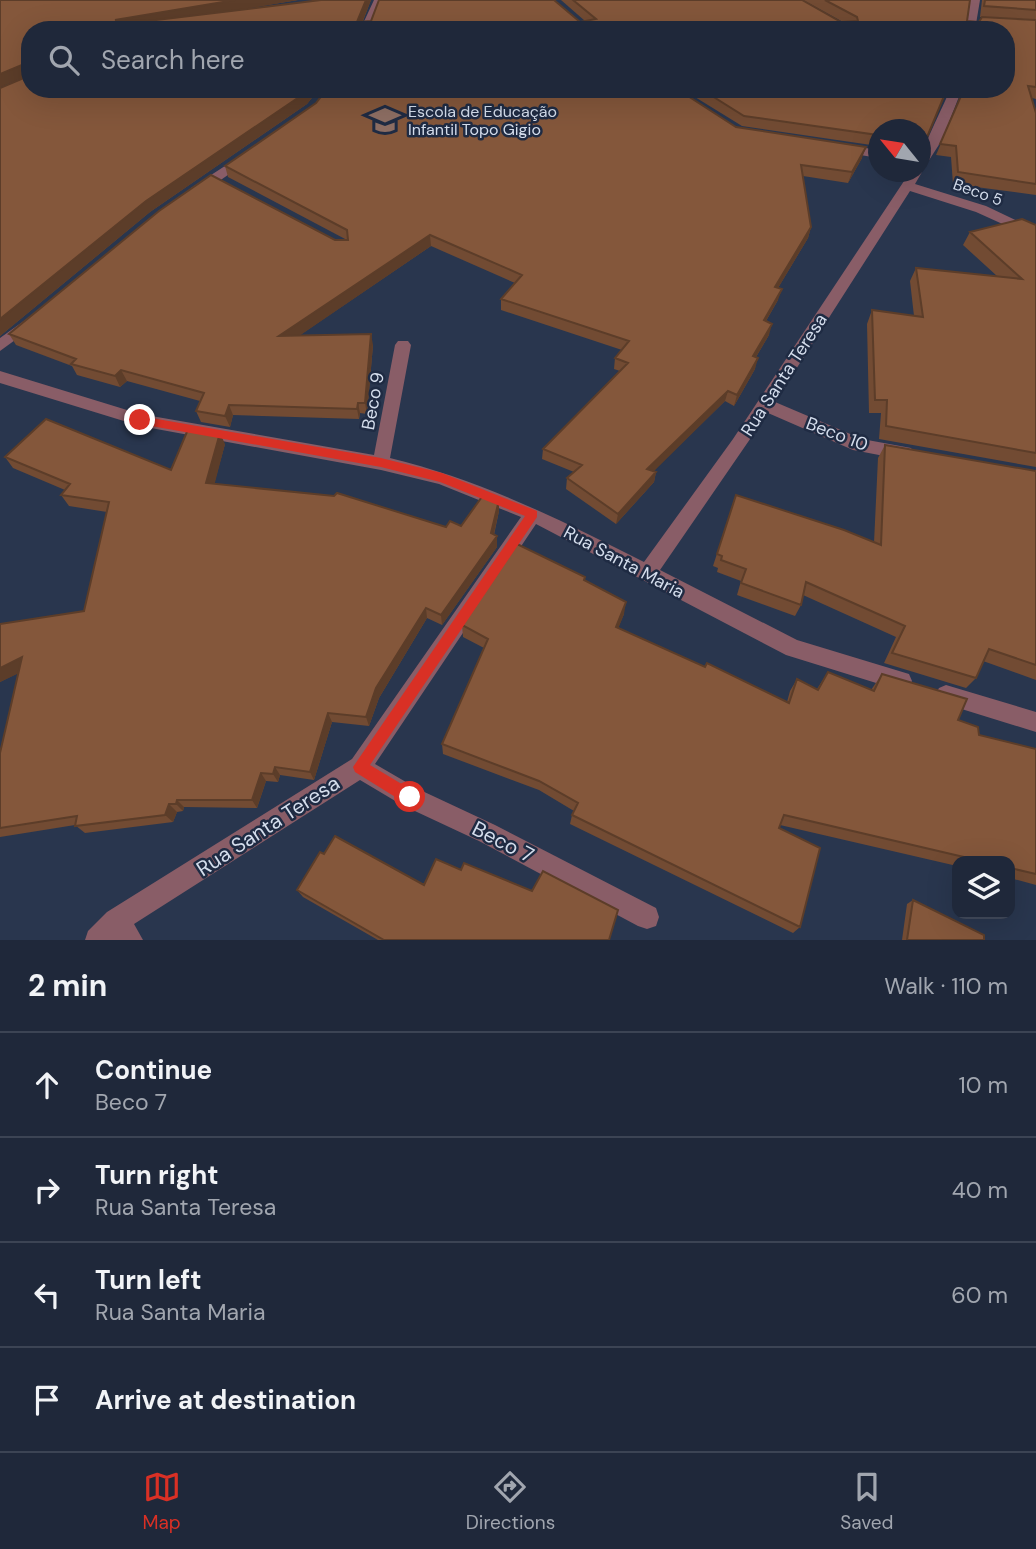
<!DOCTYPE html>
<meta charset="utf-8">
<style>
body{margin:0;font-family:"DM Sans",sans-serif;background:#2c3445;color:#f1f3f6}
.controls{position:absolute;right:21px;bottom:21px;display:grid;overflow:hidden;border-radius:14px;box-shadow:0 7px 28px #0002}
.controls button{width:63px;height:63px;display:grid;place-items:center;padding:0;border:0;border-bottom:2px solid #3c4454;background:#1f283a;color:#f1f3f6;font:35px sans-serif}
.compass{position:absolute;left:868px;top:119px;width:63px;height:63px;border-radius:50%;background:#1f283a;box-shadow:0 7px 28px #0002;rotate:300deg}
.stop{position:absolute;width:21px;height:21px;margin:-16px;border:5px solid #d93025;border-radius:50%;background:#fff}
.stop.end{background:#d93025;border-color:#fff;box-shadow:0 2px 7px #0008}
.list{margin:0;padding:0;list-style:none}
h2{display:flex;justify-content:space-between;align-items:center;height:91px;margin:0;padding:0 28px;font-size:30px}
h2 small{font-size:23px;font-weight:400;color:#a1a6af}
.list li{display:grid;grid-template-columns:46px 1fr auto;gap:21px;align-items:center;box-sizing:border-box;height:105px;padding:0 28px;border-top:2px solid #3c4454}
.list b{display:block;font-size:26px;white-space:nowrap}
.list p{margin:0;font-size:23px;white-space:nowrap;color:#a1a6af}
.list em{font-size:23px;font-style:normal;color:#a1a6af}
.icon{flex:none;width:38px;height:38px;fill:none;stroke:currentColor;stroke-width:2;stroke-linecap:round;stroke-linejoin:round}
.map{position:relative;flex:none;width:1036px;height:940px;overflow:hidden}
.search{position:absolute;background:#1f283a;box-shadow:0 7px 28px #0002;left:21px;right:21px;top:21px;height:77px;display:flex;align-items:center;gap:18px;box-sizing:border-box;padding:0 24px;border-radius:28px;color:#a1a6af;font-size:26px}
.sheet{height:511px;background:#1f283a}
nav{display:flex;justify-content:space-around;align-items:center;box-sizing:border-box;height:98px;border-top:2px solid #3c4454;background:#1f283a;font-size:19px;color:#a1a6af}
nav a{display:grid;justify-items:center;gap:4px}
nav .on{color:#d93025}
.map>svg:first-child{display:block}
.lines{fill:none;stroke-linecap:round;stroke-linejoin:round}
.minor{fill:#895d67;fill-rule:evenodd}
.wall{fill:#724b33}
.shaded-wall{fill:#5c3d29}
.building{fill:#84573b;stroke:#5c3d29;stroke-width:2}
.route{fill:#d93025}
.labels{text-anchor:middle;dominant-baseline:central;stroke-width:5;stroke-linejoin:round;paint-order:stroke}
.far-poi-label{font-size:16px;fill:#d4ddec;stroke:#1f2b43;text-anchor:start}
.far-street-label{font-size:16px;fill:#d4ddec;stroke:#1f2b43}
.street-label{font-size:18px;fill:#d4ddec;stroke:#1f2b43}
.near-street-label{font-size:21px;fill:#d4ddec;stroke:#1f2b43}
</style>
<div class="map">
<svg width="1036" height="940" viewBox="0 0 1036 940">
<rect width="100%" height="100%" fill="#29364e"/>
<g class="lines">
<path class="minor" d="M374 0H384L370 30H360Z
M970 0H980L975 30H965Z
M950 89H962L942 140 924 168 920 169C920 148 942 111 950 89Z
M841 144 878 150V158L837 151V145Z
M245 153 251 157 249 160 201 194H191V188Z
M920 169 922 172 915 184 986 206 1036 230V239L976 212 910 191 775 402 862 439 911 448 914 453 911 458 905 460 853 450 768 413 660 570 797 640 909 674 912 681 909 688 902 691 786 655 536 524 375 764 418 789 495 825 656 908 659 917 656 926 647 929 638 926 479 841 402 805 360 780 134 924 143 940H85L88 931 107 912 352 759 521 517 439 484 381 470 140 426 0 383V371L140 414 374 455 395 345 398 341H408L411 345 390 458C481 480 561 520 644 562L733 439 910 172Z
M28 318 36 323 33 327 0 351V338Z
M946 685 1036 712V732L939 702 935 695 939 688Z"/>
</g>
<path class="wall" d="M0 0H298L237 10 321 0H371L363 21 580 22 585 21 561 0H802L841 22H843L803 0H970L967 21 979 22 1023 19 980 17 982 0H1036V99L1032 98 1036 113V195L953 184 951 157 936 155 964 90 1006 30 30 89H319L307 104 150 212 0 336V88L26 76 0 87Z
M682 89H947L920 152V130H878V146L742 126Z
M316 103 736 127 862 158 848 183 803 176 811 227 808 238 778 288V300L766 321 769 335 756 357 755 369 734 406 725 401 653 471 656 472 654 482 616 524 566 489 567 478 574 472 542 459 543 449 620 371 614 369 615 358 622 350 501 310V299L515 283 431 246 300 335 373 345 367 414 360 413 359 419 233 415 230 427 201 422 196 411 200 401 127 381 120 387 77 375 72 366 16 345 9 334 335 240H347L228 177 225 166Z
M1036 225V467L879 439 881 413H869L867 324 872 310 914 316 910 281 916 268 997 276 963 245 970 232Z
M225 444 214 484 446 527 461 526 499 511 494 535 497 547 442 625 427 618 379 698 369 726 332 722 314 780 280 775 278 782 266 781 257 808 184 807 183 811 177 812 173 822 85 833 75 825 0 837V753L18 673 0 682V624L84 611 107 512 69 506 61 495 65 490 13 468 5 457 171 470Z
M885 445 1036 471V680L983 661 976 678 966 688 884 663 896 637 803 595 801 605 795 616 737 595 741 581 717 572 718 568 713 566 736 495 874 543 878 458Z
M585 580 624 614 618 628 705 667 787 702 790 691 797 679 817 689 828 672 871 690 882 674 958 720 979 735 1036 749V885L1010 878V861H957V866L780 825 779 828 800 927 793 933 570 824 572 815 574 811 539 790 443 754 442 744 484 648 463 637 462 625Z
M424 885 609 940H378L303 897 297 890Z
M913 900 984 940H902L907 904Z"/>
<path class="shaded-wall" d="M235 0H298L121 30 115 20Z
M366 0H371L359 30 357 22Z
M24 64 29 75 0 87V74Z
M308 89H319L307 104 150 212 0 336V319L146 201Z
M866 147 862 158 848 183 852 172Z
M811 227 808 238 772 298 775 287Z
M430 235 431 246 283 347 279 336Z
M782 289 778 300 760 331 764 320Z
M772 324 769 335 750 367 753 356Z
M371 334 373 345 367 414 365 403Z
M758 358 755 369 734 406 737 395Z
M121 370 127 381 120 387 115 376Z
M728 391 725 401 645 480 647 469Z
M358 403 360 413 359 419 357 409Z
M229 405 233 415 230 427 225 416Z
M220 433 225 444 212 494 206 483Z
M656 472 654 482 616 524 618 514Z
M499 500V511L492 542 497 536V547L442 625 441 615 491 533Z
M626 602 624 614 614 639 616 627Z
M426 608 427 618 379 698 369 726 366 717 376 688Z
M22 657 32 667 0 682V668Z
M328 713 332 722 314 780 310 772Z
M275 767 280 775 278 782 273 774Z
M261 773 266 781 257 808 252 800Z
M177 800 184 807 183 811 176 804Z
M169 804 177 812 173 822 165 815Z"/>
<path class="building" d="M0 0H235L115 20 148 21 321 0H366L357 22 371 21 379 0H554L580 22 596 19 573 0H802L841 22 858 21 857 17 825 0H970L967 21 979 22 982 17 1036 20V87L1028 86 1036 113V184L958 172 956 146 940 144 964 89H1006V30H30V89H308L305 93 146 201 0 319V88L26 77 27 65 24 64 0 74Z
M985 0H1036V10L984 6Z
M327 89H677L736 127 866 147 852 172 801 165 811 227 775 287 782 289 764 320 772 324 753 356 758 358 737 395 728 391 647 469 656 472 618 514 567 478 582 465 543 449 628 363 615 358 629 341 501 299 522 275 430 235 279 336 371 334 365 403H358L357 409 229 405 225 416 196 411 204 393 121 370 115 376 71 364 76 359 9 334 159 211 211 175 335 240H348L347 230 225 166 316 103Z
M701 89H947L925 142 920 141V130H878V135L744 116Z
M1022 219 1036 225V453L886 426 887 400H875L872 310 923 317 916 268 1022 279 970 232Z
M46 419 171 470 189 427 220 433 206 483 334 496 337 493 446 527 450 521 461 526 484 494 499 500 491 533 497 536 441 615 426 608 376 688 366 717 328 713 310 772 275 767 273 774 261 773 252 800H177L176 804H169L165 815 75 826 77 816 0 828V753L22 657 0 668V624L84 611 109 502 61 495 70 484 5 457Z
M885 445 1036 471V665L989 649 976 678 892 653 905 626 806 582 801 605 741 583 746 569 721 560 722 556 717 554 736 495 844 530 881 545Z
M517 544 585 577 584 580 626 602 616 627 705 667 707 663 789 703 797 679 818 690 828 672 874 691 882 674 967 699 958 720 978 727 979 735 1036 749V874L1010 868V861H981L784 815 779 828 820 848 800 927 572 815 578 803 539 781 442 744 488 639 462 625Z
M335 836 424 885 436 859 461 870 464 863 532 891 543 871 618 910 609 940H384L297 890 320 852 324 854Z
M913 900 984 935V940H907Z"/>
<path class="route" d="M140 416 381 458 442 473 537 511V517L370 765 415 792V803H405L355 772 353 767 525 516 440 482 381 467 140 424 135 420Z"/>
<defs>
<g id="school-bare" transform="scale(2.415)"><path d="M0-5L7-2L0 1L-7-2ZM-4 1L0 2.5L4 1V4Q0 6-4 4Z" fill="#8d6e63" stroke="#1f2b43" stroke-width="2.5" paint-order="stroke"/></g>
</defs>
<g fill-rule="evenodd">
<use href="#school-bare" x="385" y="120"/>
</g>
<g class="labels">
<g class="far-poi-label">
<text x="408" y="111">Escola de Educação<tspan x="408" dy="18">Infantil Topo Gigio</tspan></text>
</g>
<g class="far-street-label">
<text transform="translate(978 192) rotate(20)">Beco 5</text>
</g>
<g class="street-label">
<text transform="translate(784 375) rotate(-57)">Rua Santa Teresa</text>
<text transform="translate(373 401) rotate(-80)">Beco 9</text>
<text transform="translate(837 434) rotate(21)">Beco 10</text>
<text transform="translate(624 562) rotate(28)">Rua Santa Maria</text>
</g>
<g class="near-street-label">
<text transform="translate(268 826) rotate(-33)">Rua Santa Teresa</text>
<text transform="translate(503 842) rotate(27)">Beco 7</text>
</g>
</g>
</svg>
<div class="controls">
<button><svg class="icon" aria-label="layers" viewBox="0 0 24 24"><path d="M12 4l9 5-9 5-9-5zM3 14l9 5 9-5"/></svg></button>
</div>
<svg class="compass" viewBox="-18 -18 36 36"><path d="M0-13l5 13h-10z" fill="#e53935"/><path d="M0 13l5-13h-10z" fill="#a1a6af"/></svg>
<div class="stop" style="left:410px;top:797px"></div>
<div class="stop end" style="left:140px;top:420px"></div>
<div class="search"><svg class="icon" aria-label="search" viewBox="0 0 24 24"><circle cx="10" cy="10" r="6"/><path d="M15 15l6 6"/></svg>Search here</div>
</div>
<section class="sheet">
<h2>2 min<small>Walk · 110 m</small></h2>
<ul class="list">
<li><svg class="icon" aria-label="ahead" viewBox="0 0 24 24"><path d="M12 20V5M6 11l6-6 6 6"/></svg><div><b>Continue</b><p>Beco 7</p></div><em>10 m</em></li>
<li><svg class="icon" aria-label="right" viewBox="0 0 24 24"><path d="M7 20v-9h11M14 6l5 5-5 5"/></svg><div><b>Turn right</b><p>Rua Santa Teresa</p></div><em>40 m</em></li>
<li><svg class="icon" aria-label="left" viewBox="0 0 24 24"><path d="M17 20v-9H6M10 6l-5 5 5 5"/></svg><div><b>Turn left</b><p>Rua Santa Maria</p></div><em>60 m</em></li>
<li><svg class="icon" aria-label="arrive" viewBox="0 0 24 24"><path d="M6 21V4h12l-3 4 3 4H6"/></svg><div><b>Arrive at destination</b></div></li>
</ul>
</section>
<nav>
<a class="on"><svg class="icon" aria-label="map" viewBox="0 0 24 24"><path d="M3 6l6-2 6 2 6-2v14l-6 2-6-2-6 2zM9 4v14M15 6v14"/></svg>Map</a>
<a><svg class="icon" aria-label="directions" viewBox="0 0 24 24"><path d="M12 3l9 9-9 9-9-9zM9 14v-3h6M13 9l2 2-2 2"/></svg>Directions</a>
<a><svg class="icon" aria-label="saved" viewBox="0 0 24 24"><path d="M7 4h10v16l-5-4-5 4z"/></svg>Saved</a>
</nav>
